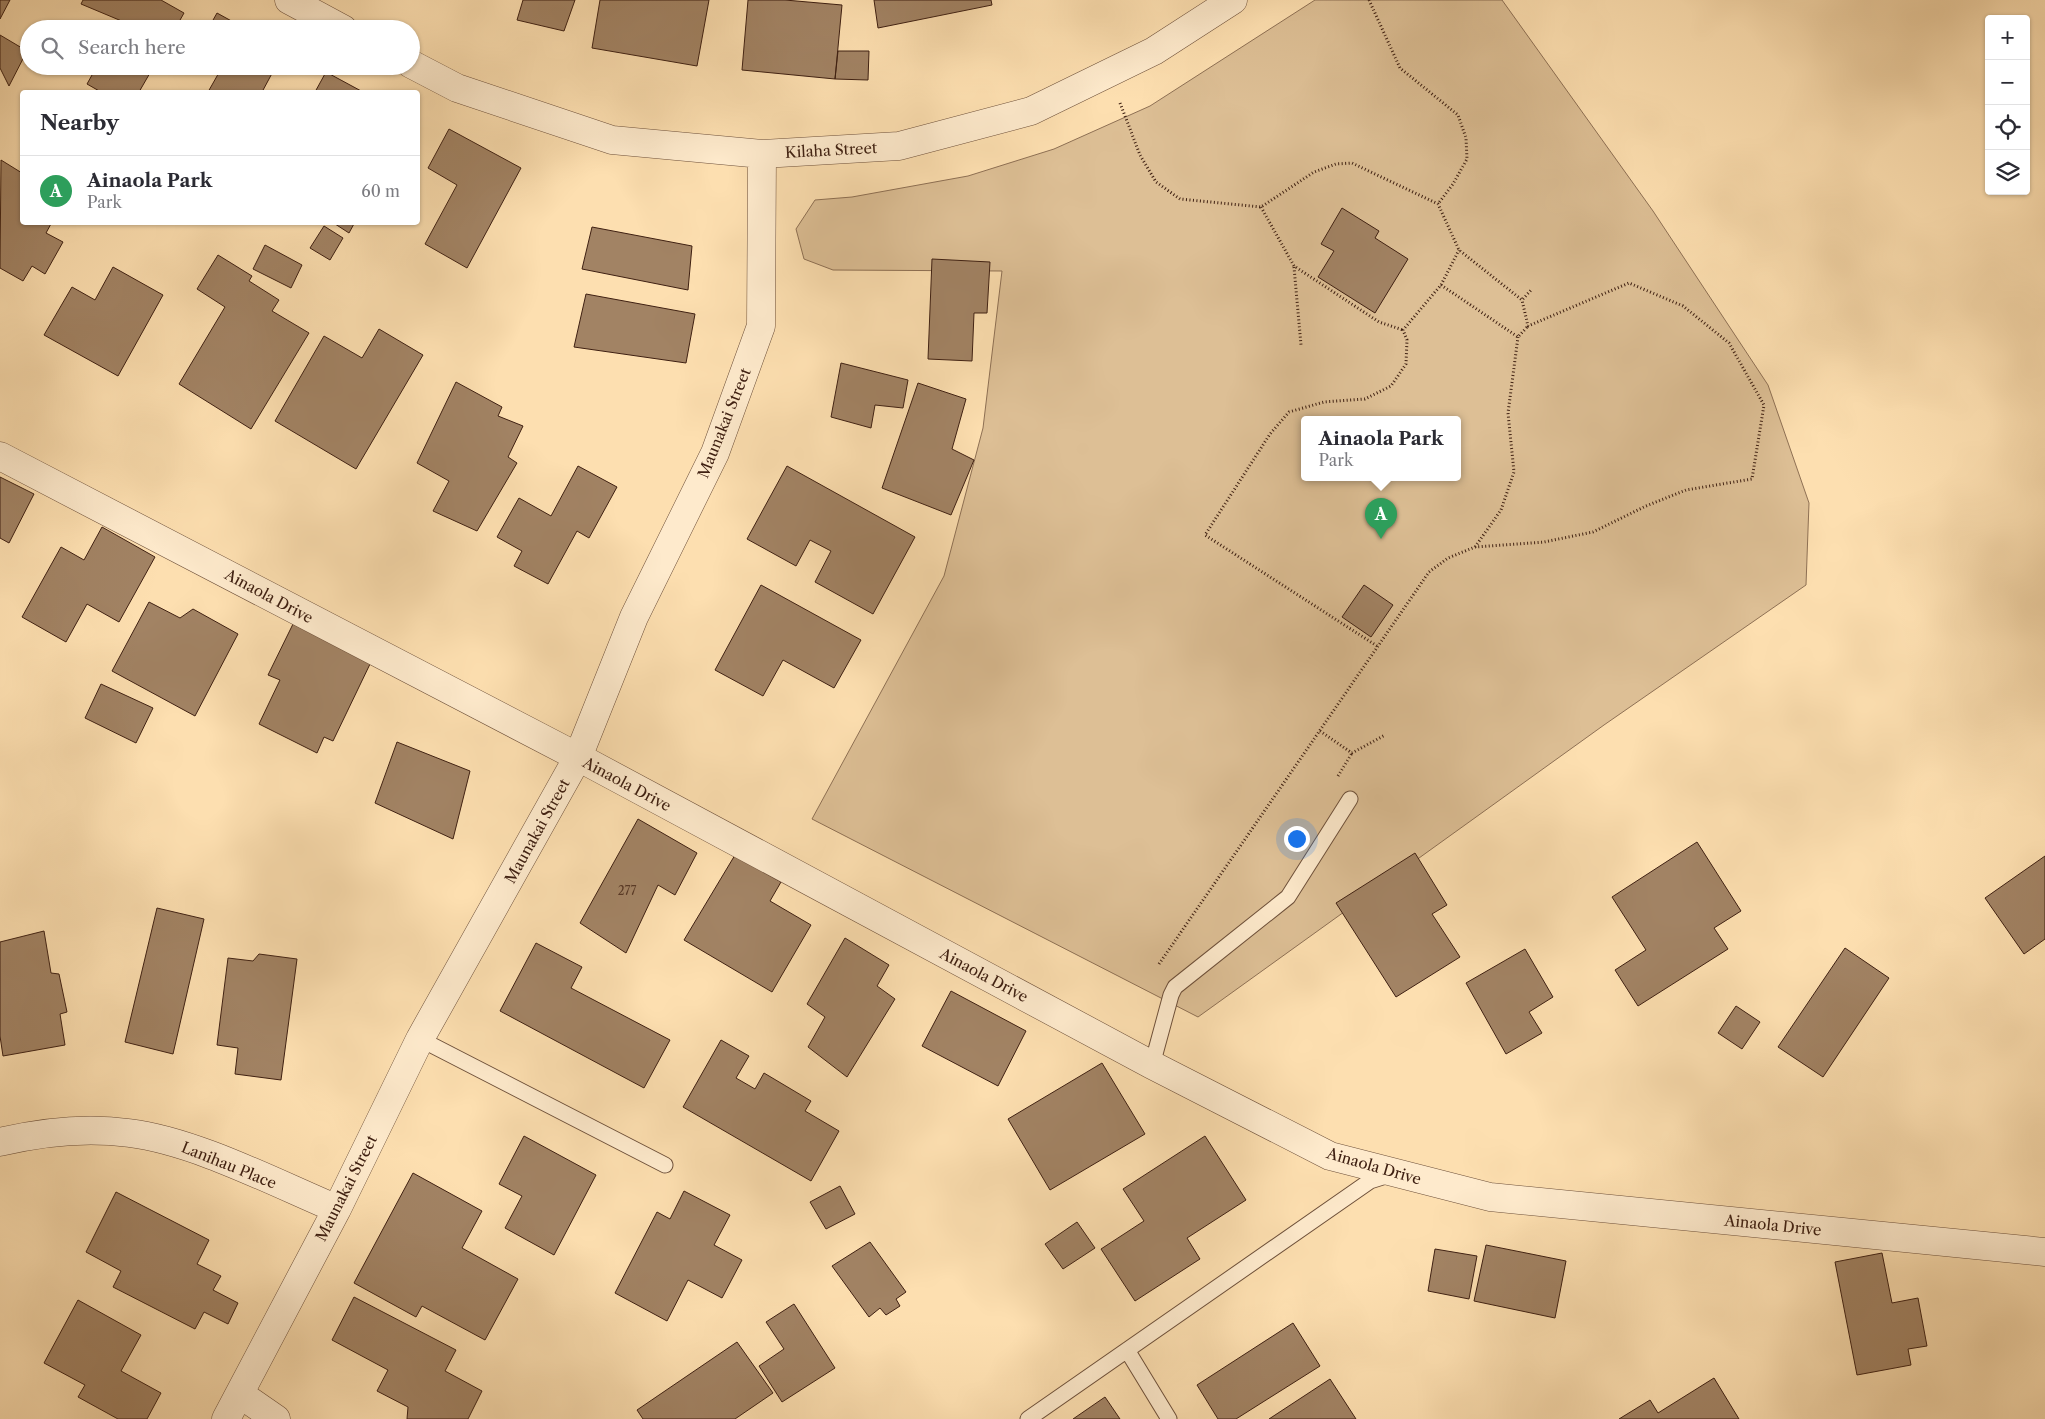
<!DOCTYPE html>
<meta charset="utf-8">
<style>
body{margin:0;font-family:"Libre Caslon Text",serif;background:#f2f2f3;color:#2b2b33}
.controls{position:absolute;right:15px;top:15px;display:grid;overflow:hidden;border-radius:5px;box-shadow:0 1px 4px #0004}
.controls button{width:45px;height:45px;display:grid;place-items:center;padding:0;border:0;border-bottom:1px solid #e1e1e2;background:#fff;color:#2b2b33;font:25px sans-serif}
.you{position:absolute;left:1296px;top:838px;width:18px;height:18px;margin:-12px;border:4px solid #fff;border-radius:50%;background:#1a73e8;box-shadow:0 0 0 8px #1a73e833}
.badge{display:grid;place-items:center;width:32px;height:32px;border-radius:50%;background:#db2777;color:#fff;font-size:16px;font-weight:700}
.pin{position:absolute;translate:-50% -41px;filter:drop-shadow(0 1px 2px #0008)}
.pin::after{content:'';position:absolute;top:26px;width:18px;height:15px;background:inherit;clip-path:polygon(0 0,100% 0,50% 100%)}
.popup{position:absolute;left:1301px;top:416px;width:160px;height:65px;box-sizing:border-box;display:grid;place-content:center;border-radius:5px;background:#fff;filter:drop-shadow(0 1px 4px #0005);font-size:16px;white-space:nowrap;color:#7c7c81}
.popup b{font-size:19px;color:#2b2b33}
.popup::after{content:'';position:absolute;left:50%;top:100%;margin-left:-10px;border:10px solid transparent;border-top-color:#fff}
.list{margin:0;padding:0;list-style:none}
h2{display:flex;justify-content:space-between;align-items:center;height:65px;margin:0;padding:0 20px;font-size:21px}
h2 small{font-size:16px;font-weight:400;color:#7c7c81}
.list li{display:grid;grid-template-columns:32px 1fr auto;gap:15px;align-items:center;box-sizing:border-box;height:70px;padding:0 20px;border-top:1px solid #e1e1e2}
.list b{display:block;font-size:19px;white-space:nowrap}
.list p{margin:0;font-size:16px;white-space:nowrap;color:#7c7c81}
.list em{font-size:16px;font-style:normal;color:#7c7c81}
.icon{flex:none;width:28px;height:28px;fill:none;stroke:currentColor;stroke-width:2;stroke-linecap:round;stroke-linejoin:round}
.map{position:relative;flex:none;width:2045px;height:1419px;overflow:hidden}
.search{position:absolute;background:#fff;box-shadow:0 1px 4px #0004;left:20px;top:20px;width:400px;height:55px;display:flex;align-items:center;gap:12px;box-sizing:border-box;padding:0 18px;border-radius:28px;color:#7c7c81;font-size:19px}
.panel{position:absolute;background:#fff;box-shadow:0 1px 4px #0004;left:20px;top:90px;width:400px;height:135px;border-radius:5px}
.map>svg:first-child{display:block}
.green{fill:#ddbf95;stroke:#8e7054;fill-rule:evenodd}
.building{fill:#a28364;stroke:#3f2012}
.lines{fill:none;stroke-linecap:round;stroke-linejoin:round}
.service-casing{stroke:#6e503a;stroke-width:17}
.minor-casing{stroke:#6e503a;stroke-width:29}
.tertiary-casing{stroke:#6e503a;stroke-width:29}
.path{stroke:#3f2012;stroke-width:3;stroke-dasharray:1 2.5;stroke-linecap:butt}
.service{stroke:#feeacc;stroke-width:15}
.minor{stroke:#feeacc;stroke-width:28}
.tertiary{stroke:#feeacc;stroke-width:28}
.labels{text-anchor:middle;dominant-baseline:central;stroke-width:4;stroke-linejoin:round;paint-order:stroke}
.number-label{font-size:12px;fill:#583926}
.street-label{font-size:15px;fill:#3f2012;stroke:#feeacc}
</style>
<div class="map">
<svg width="2045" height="1419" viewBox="0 0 2045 1419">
<rect width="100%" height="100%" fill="#fddfb0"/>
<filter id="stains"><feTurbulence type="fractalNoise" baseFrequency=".004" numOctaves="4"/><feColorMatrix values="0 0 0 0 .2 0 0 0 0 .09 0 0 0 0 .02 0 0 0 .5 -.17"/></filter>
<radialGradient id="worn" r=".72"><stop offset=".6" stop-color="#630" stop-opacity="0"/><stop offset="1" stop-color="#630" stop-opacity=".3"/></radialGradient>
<path class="green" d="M1315 0H1502L1653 211 1768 385 1809 503 1806 585 1604 725 1198 1017 812 819 944 576 983 428 1002 271 833 270 804 259 796 229 815 200 852 197 968 176 1054 149 1150 106ZM1305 420H1457V478H1305Z"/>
<path class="building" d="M0 0H10L0 19Z
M83 0H161L184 13 175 29H119L124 22 81 4Z
M523 0H575L564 31 517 20Z
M600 0H709L697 66 592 48Z
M748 0H785L842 5 835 79 742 70Z
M874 0H991L992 5 878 28Z
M217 13 246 29H208Z
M0 35 27 51 9 86 0 68Z
M838 51H869L868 80 835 79Z
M97 66H154L139 92H101L87 84Z
M217 66H276L262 92H208L221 69Z
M326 72 363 92H315Z
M449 129 521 168 467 268 425 244 457 185 428 168Z
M1 160 22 173V222H52L46 233 63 242 45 274 32 266 23 281 0 268Z
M1342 208 1379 231 1375 238 1408 259 1375 313 1318 277 1334 251 1321 244Z
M332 222H355L349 233Z
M324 226 343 238 330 260 310 248Z
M592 227 692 246 688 290 582 269Z
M265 245 302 265 291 288 253 269Z
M218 255 252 276 249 281 279 300 272 311 309 333 251 429 179 384 225 307 197 289Z
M932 259 990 262 987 313H974L972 361 928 359Z
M113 267 163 295 118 376 44 335 72 287 95 300Z
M586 294 695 314 686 363 574 347Z
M379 329 423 355 356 469 275 421 324 336 362 358Z
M841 363 908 380 903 408 875 405 871 428 831 417Z
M456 382 502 407 498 416 523 426 508 457 517 463 477 531 433 511 449 481 417 463Z
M918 383 966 399 952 449 974 460 951 515 882 488Z
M578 466 617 487 589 538 577 531 548 584 514 566 522 551 497 537 519 498 551 516Z
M787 466 915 537 873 614 815 582 831 551 810 540 796 566 747 539Z
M0 477 34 494 9 543 0 538Z
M102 527 155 557 119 622 87 604 66 642 22 617 61 547 84 560Z
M761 585 861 640 834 688 783 660 763 696 715 670Z
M1364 585 1393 605 1371 637 1342 617Z
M149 602 180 618 193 609 238 634 195 716 112 671Z
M293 624 371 662 333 741 324 737 317 753 259 724 280 680 268 675Z
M101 684 153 708 136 743 85 718Z
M397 742 470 771 453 839 375 803Z
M638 819 697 853 675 895 658 885 626 953 580 923Z
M1697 842 1741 911 1714 928 1728 949 1638 1006 1615 970 1646 950 1612 897Z
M1415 853 1447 905 1432 914 1460 957 1396 997 1336 903Z
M735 855 781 882 770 901 811 925 772 992 684 940Z
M2045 856V939L2024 954 1985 898Z
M157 908 204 919 173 1054 125 1042Z
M44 931 51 973 59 974 67 1012 60 1014 65 1045 3 1056 0 1036V942Z
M845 938 889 965 877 986 895 999 847 1077 808 1047 825 1017 807 1004Z
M536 943 582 967 571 988 670 1040 644 1088 500 1011Z
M1845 948 1889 978 1823 1077 1778 1047Z
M1525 949 1553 997 1529 1012 1542 1033 1506 1054 1466 983Z
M259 954 297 959 281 1080 235 1074 238 1048 217 1045 228 958 253 961Z
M951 991 1026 1031 998 1086 922 1046Z
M1736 1006 1760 1022 1742 1049 1718 1033Z
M721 1040 749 1056 736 1078 755 1089 764 1073 811 1101 805 1111 839 1131 811 1181 683 1107Z
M1102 1063 1145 1134 1050 1190 1008 1119Z
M524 1136 596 1175 554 1255 505 1228 522 1196 499 1184Z
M1205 1136 1246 1200 1187 1238 1200 1259 1135 1301 1101 1249 1144 1221 1123 1189Z
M413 1173 482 1211 462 1248 518 1279 485 1340 422 1306 416 1317 354 1283Z
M840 1186 855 1214 826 1229 810 1202Z
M684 1191 730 1215 714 1245 742 1260 722 1298 688 1280 667 1321 615 1293 657 1212 670 1219Z
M116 1192 209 1240 197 1264 221 1276 213 1290 238 1303 228 1324 204 1312 195 1329 113 1287 121 1271 86 1252Z
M1077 1222 1095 1248 1063 1269 1045 1244Z
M870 1242 906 1292 896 1299 900 1306 886 1315 880 1308 869 1317 832 1266Z
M1486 1245 1566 1261 1555 1318 1474 1301Z
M1435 1249 1477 1256 1469 1299 1428 1291Z
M1882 1253 1892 1303 1918 1298 1927 1346 1908 1349 1911 1365 1857 1375 1835 1262Z
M354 1297 456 1350 445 1371 482 1391 468 1419H407L408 1407 377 1391 388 1370 332 1340Z
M78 1300 141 1335 121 1371 161 1393 147 1419H118L78 1397 85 1385 44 1363Z
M794 1304 835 1368 782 1402 759 1366 784 1349 766 1322Z
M1293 1323 1320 1366 1236 1419H1218L1197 1385Z
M737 1342 773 1393 735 1419H643L637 1410Z
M1714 1378 1739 1419H1619L1650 1400 1658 1413Z
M1330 1379 1356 1419H1269Z
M1105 1397 1120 1419H1073Z"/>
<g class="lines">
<g class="service-casing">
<path id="service" d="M420 1039 665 1165
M1152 1065 1171 995 1175 987 1288 897 1350 799
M1127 1350 1169 1419
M1028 1419 1370 1181 1389 1175"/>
</g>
<g class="minor-casing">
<path id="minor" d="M289 0 343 29
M411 64 457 88 612 140 762 154 899 146 1031 111 1154 51 1233 0
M0 1142C42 1132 85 1127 129 1133 195 1141 275 1183 337 1209
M240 1394 276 1419
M226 1419 337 1209 420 1039 578 757 634 617 715 453 761 326 762 154"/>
</g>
<g class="tertiary-casing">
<path id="tertiary" d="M0 456 578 757 1152 1065 1330 1156 1490 1197 2045 1252"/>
</g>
<path class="path" d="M1369 0 1400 68 1458 115 1466 138 1467 159 1453 184 1438 204
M1120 103 1140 155 1156 182 1180 199 1261 207 1314 172 1336 164 1352 163 1438 204 1459 250 1522 300 1532 289
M1261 207 1294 266 1379 322 1403 330
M1294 267 1301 345
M1441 285 1518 337 1528 326
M1475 547 1501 510 1514 472 1508 413 1518 337
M1377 646 1205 535 1270 434 1289 412 1324 402 1365 399 1391 386 1406 364 1407 340 1403 330 1441 285 1459 250
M1320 731 1352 753 1385 735
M1338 776 1352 753
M1159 964 1429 572 1448 558 1475 547 1544 542 1593 532 1646 506 1686 490 1752 479 1764 405 1729 343 1683 306 1629 283 1528 326 1522 300"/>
<use href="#service" class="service"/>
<use href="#minor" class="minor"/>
<use href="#tertiary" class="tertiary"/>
</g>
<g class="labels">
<g class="number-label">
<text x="627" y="890">277</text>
</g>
<g class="street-label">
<text transform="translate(831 150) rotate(-3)">Kilaha Street</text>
<text transform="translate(724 423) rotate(-68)">Maunakai Street</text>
<text transform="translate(269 596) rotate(28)">Ainaola Drive</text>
<text transform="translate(627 784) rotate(28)">Ainaola Drive</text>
<text transform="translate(537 831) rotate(-61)">Maunakai Street</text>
<text transform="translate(984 975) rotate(28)">Ainaola Drive</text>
<text transform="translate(229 1165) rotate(22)">Lanihau Place</text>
<text transform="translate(1374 1166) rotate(16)">Ainaola Drive</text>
<text transform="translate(346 1188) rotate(-63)">Maunakai Street</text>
<text transform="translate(1773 1225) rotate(6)">Ainaola Drive</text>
</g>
</g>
<rect width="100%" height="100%" filter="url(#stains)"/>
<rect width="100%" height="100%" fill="url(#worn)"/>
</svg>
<div class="controls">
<button>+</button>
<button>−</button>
<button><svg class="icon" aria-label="locate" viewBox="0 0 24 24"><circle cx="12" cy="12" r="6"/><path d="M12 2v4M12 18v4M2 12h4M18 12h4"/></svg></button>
<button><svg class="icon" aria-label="layers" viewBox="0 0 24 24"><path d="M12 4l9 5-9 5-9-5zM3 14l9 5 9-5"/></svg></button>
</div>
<div class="you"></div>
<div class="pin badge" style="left:1381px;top:539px;background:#2e9e5b">A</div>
<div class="popup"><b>Ainaola Park</b>Park</div>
<div class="search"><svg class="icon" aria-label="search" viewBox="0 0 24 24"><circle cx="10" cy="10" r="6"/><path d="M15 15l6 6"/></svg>Search here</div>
<section class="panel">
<h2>Nearby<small></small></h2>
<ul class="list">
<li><span class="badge" style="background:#2e9e5b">A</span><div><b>Ainaola Park</b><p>Park</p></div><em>60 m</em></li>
</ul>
</section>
</div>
